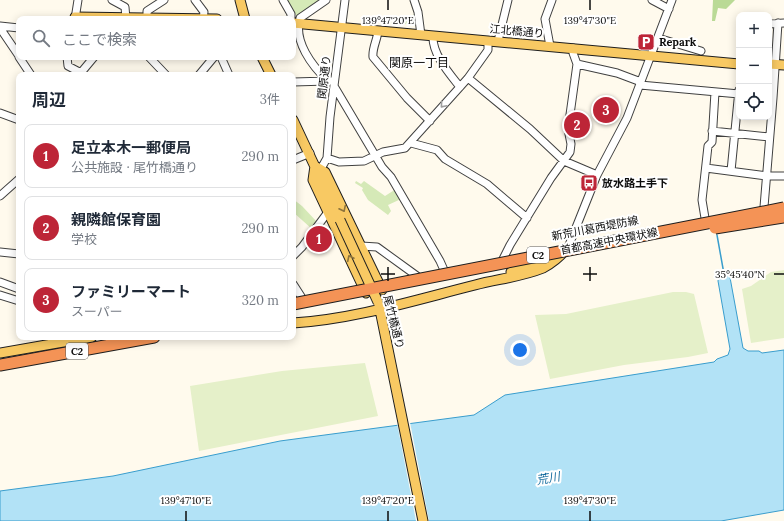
<!DOCTYPE html>
<html lang="ja">
<meta charset="utf-8">
<style>
body{margin:0;font-family:Lora,"Noto Sans JP",serif;background:#f2f2f3;color:#1f2937}
.controls{position:absolute;right:12px;top:12px;display:grid;overflow:hidden;border-radius:8px;box-shadow:0 2px 10px #0003}
.controls button{width:36px;height:36px;display:grid;place-items:center;padding:0;border:0;border-bottom:1px solid #e0e1e3;background:#fff;color:#1f2937;font:20px sans-serif}
.you{position:absolute;left:520px;top:350px;width:14px;height:14px;margin:-10px;border:3px solid #fff;border-radius:50%;background:#1a73e8;box-shadow:0 0 0 6px #1a73e833}
.badge{display:grid;place-items:center;width:26px;height:26px;border-radius:50%;background:#bd2537;color:#fff;font-size:13px;font-weight:700}
.pin{position:absolute;translate:-50% -50%;border:2px solid #fff;box-shadow:0 1px 4px #0006}
.list{margin:0;padding:0;list-style:none}
h2{display:flex;justify-content:space-between;align-items:center;height:52px;margin:0;padding:0 16px;font-size:17px}
h2 small{font-size:13px;font-weight:400;color:#747a83}
.list li{display:grid;grid-template-columns:26px 1fr auto;gap:12px;align-items:center;box-sizing:border-box;height:64px;margin:0 8px 8px;padding:0 8px;border:1px solid #e0e1e3;border-radius:8px}
.list b{display:block;font-size:15px;white-space:nowrap}
.list p{margin:0;font-size:13px;white-space:nowrap;color:#747a83}
.list em{font-size:13px;font-style:normal;color:#747a83}
.icon{flex:none;width:22px;height:22px;fill:none;stroke:currentColor;stroke-width:2;stroke-linecap:round;stroke-linejoin:round}
.map{position:relative;flex:none;width:784px;height:521px;overflow:hidden}
.search{position:absolute;background:#fff;box-shadow:0 2px 10px #0003;left:16px;top:16px;width:280px;height:44px;display:flex;align-items:center;gap:10px;box-sizing:border-box;padding:0 14px;border-radius:8px;color:#747a83;font-size:15px}
.panel{position:absolute;background:#fff;box-shadow:0 2px 10px #0003;left:16px;top:72px;width:280px;height:268px;border-radius:8px}
.map>svg:first-child{display:block}
.green{fill:#d5e9b7}
.forest{fill:#bada96}
.pitch{fill:#e5f0c9}
.water{fill:#b2e2f6;stroke:#399dcd}
.pier{fill:#fffaed}
.lines{fill:none;stroke-linecap:round;stroke-linejoin:round}
.stream{stroke:#399dcd;stroke-width:1.5}
.minor-casing{stroke:#404040;stroke-width:9}
.major-casing{stroke:#1e1e1e;stroke-width:11}
.highway-casing{stroke:#1e1e1e;stroke-width:13}
.minor{stroke:#fff;stroke-width:7}
.major{stroke:#f8c963;stroke-width:9}
.highway{stroke:#f49356;stroke-width:11}
.major-bridge-casing{stroke:#1e1e1e;stroke-width:11;stroke-linecap:butt}
.highway-bridge-casing{stroke:#1e1e1e;stroke-width:13;stroke-linecap:butt}
.major-bridge{stroke:#f8c963;stroke-width:9}
.highway-bridge{stroke:#f49356;stroke-width:11}
.oneway{stroke:#9e9e9e}
.oneway2{stroke:#8e743c}
.ticks{fill:none;stroke:#0d0d0d;stroke-width:1.5}
.labels{text-anchor:middle;dominant-baseline:central;stroke-width:4;stroke-linejoin:round;paint-order:stroke}
.shield{fill:#fff;stroke:#565656;stroke-width:1}
.shield-label{font-size:10px;font-weight:bold;fill:#0d0d0d}
.street-label{font-size:11px;fill:#0d0d0d;stroke:#fff}
.poi-label{font-size:11px;font-weight:bold;fill:#0d0d0d;stroke:#fff;text-anchor:start}
.neighbourhood-label{font-size:12px;fill:#0d0d0d;stroke:#fff}
.water-label{font-size:12px;font-style:italic;fill:#166d9f;stroke:#fff}
.ticks-label{font-size:10px;text-anchor:middle;fill:#0d0d0d;stroke:#fff;stroke-width:4;stroke-linejoin:round;paint-order:stroke}
</style>
<div class="map">
<svg width="784" height="521" viewBox="0 0 784 521">
<rect width="100%" height="100%" fill="#fffaed"/>
<path class="green" d="M287 0H322L297 17Z
M415 14 417 25 390 23Z
M356 181 361 184 364 181 385 196 396 189 401 199 388 205 391 211 388 215 368 200 362 190 363 188 355 183Z
M293 199 302 206 317 222 312 229 293 212Z"/>
<path class="forest" d="M713 0H735L726 9 718 8 715 21H712Z"/>
<path class="pitch" d="M784 270V338L751 343 742 289 751 286 771 272Z
M673 292H686L694 294 708 353 688 357 624 365 550 379 535 315 566 314Z
M365 363 378 416 199 451 190 386 282 371Z"/>
<path class="water" d="M729 272 743 348 748 351H759L762 353 784 350V510L721 521H0V491L113 476 280 441 474 415 505 395 714 362 717 359 728 355 730 349 718 281 719 274Z"/>
<path class="pier" d="M410 422 429 521H416L397 423Z"/>
<g class="lines">
<path class="stream" d="M717 235 724 274"/>
<g class="minor-casing">
<path id="minor" d="M112 0 125 7 126 19
M195 0 204 12 203 19
M283 0 291 14V19
M326 0 300 18C293 41 312 66 328 81H334
M414 0 418 12 421 35
M652 0 669 9
M147 18V11L164 0
M75 19 78 0
M769 24 784 23
M0 26 19 28
M0 28 19 56
M378 31C377 41 372 48 373 57L407 98 430 121
M433 36C432 54 449 73 460 87
M658 38 701 51
M498 41 508 0
M550 46 545 19 552 0
M19 57 31 75
M67 57 68 66 85 75
M149 57 166 75
M221 57 229 75
M577 64 617 73 641 82
M79 75 94 57
M199 75 214 57
M468 78 530 129 564 161 597 175
M293 82 328 81
M640 85 739 94
M334 86 382 167 391 177 440 261 444 270
M769 97 773 98 778 23
M0 113 19 120
M712 131 769 137
M411 143 437 150 445 159 487 184 527 218
M327 158 330 117 345 0
M293 160 310 153
M706 168 767 176H784
M731 171 739 90
M318 174 327 158 339 162 364 161 383 152 405 148 468 78 488 50V41
M0 196 19 179
M764 207 773 98
M705 218 702 200 708 146 712 142 715 92
M569 245 597 175 627 118 672 0
M361 246 377 247 417 276
M0 252 19 254
M293 256 302 247 328 212
M503 259 510 245 551 178 570 152 571 144 568 129 577 64 573 53V48
M0 282 19 289
M293 284 302 298
M0 295 19 301"/>
</g>
<g class="major-casing">
<path id="major" d="M240 0 245 19
M75 17 217 19
M293 23 739 64
M262 57 271 75
M769 64 784 65
M293 120 340 220
M511 272 552 258
M366 293 313 180 315 166 325 172 382 290
M379 305 423 521
M293 323C355 319 415 300 475 285 497 279 521 277 543 268 552 263 560 257 566 249
M0 353 92 337"/>
</g>
<g class="highway-casing">
<path id="highway" d="M0 365 154 337"/>
</g>
<use href="#minor" class="minor"/>
<use href="#major" class="major"/>
<use href="#highway" class="highway"/>
<g class="major-bridge-casing">
<path id="major-bridge" d="M340 220 378 302"/>
</g>
<g class="highway-bridge-casing">
<path id="highway-bridge" d="M715 228 784 217
M293 304 784 208"/>
</g>
<use href="#major-bridge" class="major-bridge"/>
<use href="#highway-bridge" class="highway-bridge"/>
</g>
<defs><path id="oneway-chevron" d="M-2-3.5L2.5 0L-2 3.5" fill="none" stroke-width="1.6" stroke-linecap="round" stroke-linejoin="round"/></defs>
<use class="oneway" href="#oneway-chevron" transform="translate(443 105) rotate(131)"/>
<g class="oneway2">
<use href="#oneway-chevron" transform="translate(343 209) rotate(64)"/>
<use href="#oneway-chevron" transform="translate(350 258) rotate(-116)"/>
</g>
<path class="ticks" d="M388 0V10M590 0V10M388 267V281M590 267V281M381 274H395M583 274H597M774 274H784M186 511V521M388 511V521M590 511V521"/>
<defs>
<g id="parking-square" transform="scale(0.9)"><rect x="-9" y="-9" width="18" height="18" rx="4" fill="#bd2537" stroke="#fff"/><path d="M-3.5-5.5H1a3.5 3.5 0 0 1 0 7H-1V5.5H-3.5ZM-1-3.4V-.6H.8a1.4 1.4 0 0 0 0-2.8Z" fill="#fff"/></g>
<g id="bus-square" transform="scale(0.9)"><rect x="-9" y="-9" width="18" height="18" rx="4" fill="#bd2537" stroke="#fff"/><path d="M-5-6H5V4H4V6H2V4H-2V6H-4V4H-5ZM-3.5-4V0h7V-4ZM-3.5 1.2v1.5H-2V1.2ZM2 1.2v1.5H3.5V1.2Z" fill="#fff"/></g>
</defs>
<g fill-rule="evenodd">
<use href="#parking-square" x="646" y="42"/>
<use href="#bus-square" x="589" y="183"/>
</g>
<g class="labels">
<g class="shield">
<rect x="527" y="247" width="22" height="16" rx="3"/>
<rect x="66" y="343" width="22" height="16" rx="3"/>
</g>
<g class="shield-label">
<text x="538" y="255">C2</text>
<text x="77" y="351">C2</text>
</g>
<g class="street-label">
<text transform="translate(517 31) rotate(5)">江北橋通り</text>
<text transform="translate(324 77) rotate(-83)">関原通り</text>
<text transform="translate(595 228) rotate(-11)">新荒川葛西堤防線</text>
<text transform="translate(609 241) rotate(-11)">首都高速中央環状線</text>
<text transform="translate(394 322) rotate(76)">尾竹橋通り</text>
</g>
<g class="poi-label">
<text x="659" y="42">Repark</text>
<text x="602" y="183">放水路土手下</text>
</g>
<g class="neighbourhood-label">
<text x="419" y="62">関原一丁目</text>
</g>
<g class="water-label">
<text transform="translate(548 478) rotate(-10)">荒川</text>
</g>
</g>
<g class="ticks-label">
<text x="388" y="24">139°47'20"E</text>
<text x="590" y="24">139°47'30"E</text>
<text x="740" y="278">35°45'40"N</text>
<text x="186" y="504">139°47'10"E</text>
<text x="388" y="504">139°47'20"E</text>
<text x="590" y="504">139°47'30"E</text>
</g>
</svg>
<div class="controls">
<button>+</button>
<button>−</button>
<button><svg class="icon" aria-label="locate" viewBox="0 0 24 24"><circle cx="12" cy="12" r="6"/><path d="M12 2v4M12 18v4M2 12h4M18 12h4"/></svg></button>
</div>
<div class="you"></div>
<div class="pin badge" style="left:319px;top:239px">1</div>
<div class="pin badge" style="left:577px;top:125px">2</div>
<div class="pin badge" style="left:606px;top:110px">3</div>
<div class="search"><svg class="icon" aria-label="search" viewBox="0 0 24 24"><circle cx="10" cy="10" r="6"/><path d="M15 15l6 6"/></svg>ここで検索</div>
<section class="panel">
<h2>周辺<small>3件</small></h2>
<ul class="list">
<li><span class="badge">1</span><div><b>足立本木一郵便局</b><p>公共施設 · 尾竹橋通り</p></div><em>290 m</em></li>
<li><span class="badge">2</span><div><b>親隣館保育園</b><p>学校</p></div><em>290 m</em></li>
<li><span class="badge">3</span><div><b>ファミリーマート</b><p>スーパー</p></div><em>320 m</em></li>
</ul>
</section>
</div>
